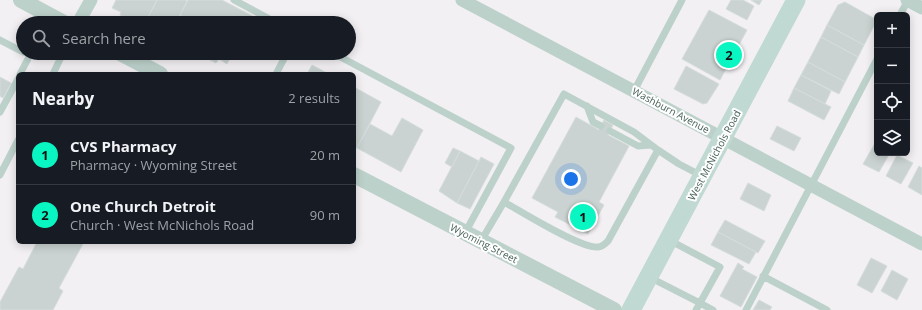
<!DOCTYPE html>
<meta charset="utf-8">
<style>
body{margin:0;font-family:"Open Sans",sans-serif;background:#20242c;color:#f1f3f6}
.controls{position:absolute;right:12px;top:12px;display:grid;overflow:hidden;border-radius:6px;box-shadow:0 2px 10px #0003}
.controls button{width:36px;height:36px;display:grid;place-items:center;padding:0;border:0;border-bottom:1px solid #363941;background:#171b24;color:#f1f3f6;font:20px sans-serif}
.you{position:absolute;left:571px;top:179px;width:14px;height:14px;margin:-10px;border:3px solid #fff;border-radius:50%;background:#1a73e8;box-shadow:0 0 0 6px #1a73e833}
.badge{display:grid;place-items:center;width:26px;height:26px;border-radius:50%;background:#09f5c1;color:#111;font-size:13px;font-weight:700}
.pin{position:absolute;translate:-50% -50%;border:2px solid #fff;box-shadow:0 1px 4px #0006}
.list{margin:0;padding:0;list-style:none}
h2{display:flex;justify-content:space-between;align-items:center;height:52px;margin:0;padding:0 16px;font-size:17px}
h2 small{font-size:13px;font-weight:400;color:#9ea1a6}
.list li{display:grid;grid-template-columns:26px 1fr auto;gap:12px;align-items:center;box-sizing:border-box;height:60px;padding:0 16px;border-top:1px solid #363941}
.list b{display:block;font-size:15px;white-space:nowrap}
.list p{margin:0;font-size:13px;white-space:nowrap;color:#9ea1a6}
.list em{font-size:13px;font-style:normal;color:#9ea1a6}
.icon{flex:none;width:22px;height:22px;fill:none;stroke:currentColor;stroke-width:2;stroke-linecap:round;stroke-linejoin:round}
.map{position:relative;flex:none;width:922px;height:310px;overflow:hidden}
.search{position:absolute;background:#171b24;box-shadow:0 2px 10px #0003;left:16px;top:16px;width:340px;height:44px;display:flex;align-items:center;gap:10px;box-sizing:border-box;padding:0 14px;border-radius:22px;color:#9ea1a6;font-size:15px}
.panel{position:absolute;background:#171b24;box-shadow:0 2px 10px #0003;left:16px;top:72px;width:340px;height:172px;border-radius:6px}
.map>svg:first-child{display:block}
.building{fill:#cad3d1;stroke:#d4dddc}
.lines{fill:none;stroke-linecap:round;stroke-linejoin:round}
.service{stroke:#bdd1cb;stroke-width:7}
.minor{stroke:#bdd1cb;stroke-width:13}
.tertiary{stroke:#bdd1cb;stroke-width:16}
.secondary{stroke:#c0d9d2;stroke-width:19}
.labels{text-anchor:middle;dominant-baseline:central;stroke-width:4;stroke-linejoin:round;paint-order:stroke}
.street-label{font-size:10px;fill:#466058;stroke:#fff}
</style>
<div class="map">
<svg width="922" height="310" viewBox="0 0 922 310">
<rect width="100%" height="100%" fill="#f3f0f3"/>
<path class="building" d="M116 0H157L145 23H135L120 15 121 12 112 8Z
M157 0H185L187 1 176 23H145Z
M188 0H222L266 23H196L180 15Z
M731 0H743L754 6 747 20 726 9Z
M751 0H762L759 5Z
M845 2 877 20 864 45 827 25 838 5Z
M709 10 747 30 720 80 682 59Z
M827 25 864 45 858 57 821 37Z
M821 37 858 57 845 82 808 62Z
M196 53H233L227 64 219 59 216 63Z
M808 62 845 82 839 94 801 75Z
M312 65 329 74H307Z
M686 66 719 84 707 103 703 104 674 89Z
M801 75 831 91 825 104 794 88Z
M0 77 11 83 3 98 0 96Z
M354 87 381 102 357 148 354 147Z
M794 88 831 107 824 120 788 101Z
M576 117 599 130 604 120 613 125 608 135 629 146 599 202 604 205 588 234 555 217 558 212 532 198Z
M402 118 423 130 401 172 357 148 370 124 392 136Z
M777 126 801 138 794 151 770 139Z
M875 143 877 144V153H890L879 172 863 164Z
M453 148 460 151 452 167 445 163Z
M460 151 479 161 457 203 439 191Z
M897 155 913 163 901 184 886 176Z
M481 157 494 164 470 209 457 203Z
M919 166 922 168V195L908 187Z
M748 183 771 195 764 211 740 199Z
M725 220 765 241 758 253 718 232Z
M718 232 756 252 749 264 711 245Z
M37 242H84L59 288 63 291 53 310H0V302L19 267 23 269Z
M871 258 887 266 872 293 857 285Z
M738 263 744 267 742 269 757 277 741 307 720 296Z
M892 270 908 279 897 300 881 291Z
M759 300 772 307 770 310H753Z"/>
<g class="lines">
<path class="service" d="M234 0 277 23
M900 15 908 0
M0 40 23 52
M333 53 511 148 465 233
M20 74 31 53
M53 74 63 53
M276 74 287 53
M634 91 682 0
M587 106 593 122 601 126
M0 112 18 79
M610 131 638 146 651 145
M0 175 18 140
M504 202 564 94 634 132 658 150
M669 240 720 267 700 303 713 310
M481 241 504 202C522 212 581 249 598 247 602 247 605 244 608 241L658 150 679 164 702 176
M763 276 827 310
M649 277 700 303 696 310
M746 310 877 59"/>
<path class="minor" d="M462 0 922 244
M907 0 922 8
M78 23 91 0"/>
<path class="tertiary" d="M21 0 64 23
M120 53 160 74
M354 175 614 310"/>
<path class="secondary" d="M631 310 796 0"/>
</g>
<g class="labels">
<g class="street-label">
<text transform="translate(671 110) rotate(28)">Washburn Avenue</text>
<text transform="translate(714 155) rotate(-62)">West McNichols Road</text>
<text transform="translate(484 243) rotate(27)">Wyoming Street</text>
</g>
</g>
</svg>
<div class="controls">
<button>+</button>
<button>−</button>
<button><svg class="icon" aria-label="locate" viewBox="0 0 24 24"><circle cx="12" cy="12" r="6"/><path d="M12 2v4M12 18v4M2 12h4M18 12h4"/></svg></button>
<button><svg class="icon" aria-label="layers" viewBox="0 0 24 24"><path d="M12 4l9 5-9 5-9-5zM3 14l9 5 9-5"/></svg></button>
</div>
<div class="you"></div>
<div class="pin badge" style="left:583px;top:217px">1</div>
<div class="pin badge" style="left:729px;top:55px">2</div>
<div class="search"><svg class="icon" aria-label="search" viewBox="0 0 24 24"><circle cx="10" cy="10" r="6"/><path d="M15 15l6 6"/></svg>Search here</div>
<section class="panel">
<h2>Nearby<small>2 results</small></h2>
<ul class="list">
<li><span class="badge">1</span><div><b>CVS Pharmacy</b><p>Pharmacy · Wyoming Street</p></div><em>20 m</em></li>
<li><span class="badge">2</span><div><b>One Church Detroit</b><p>Church · West McNichols Road</p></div><em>90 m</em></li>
</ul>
</section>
</div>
